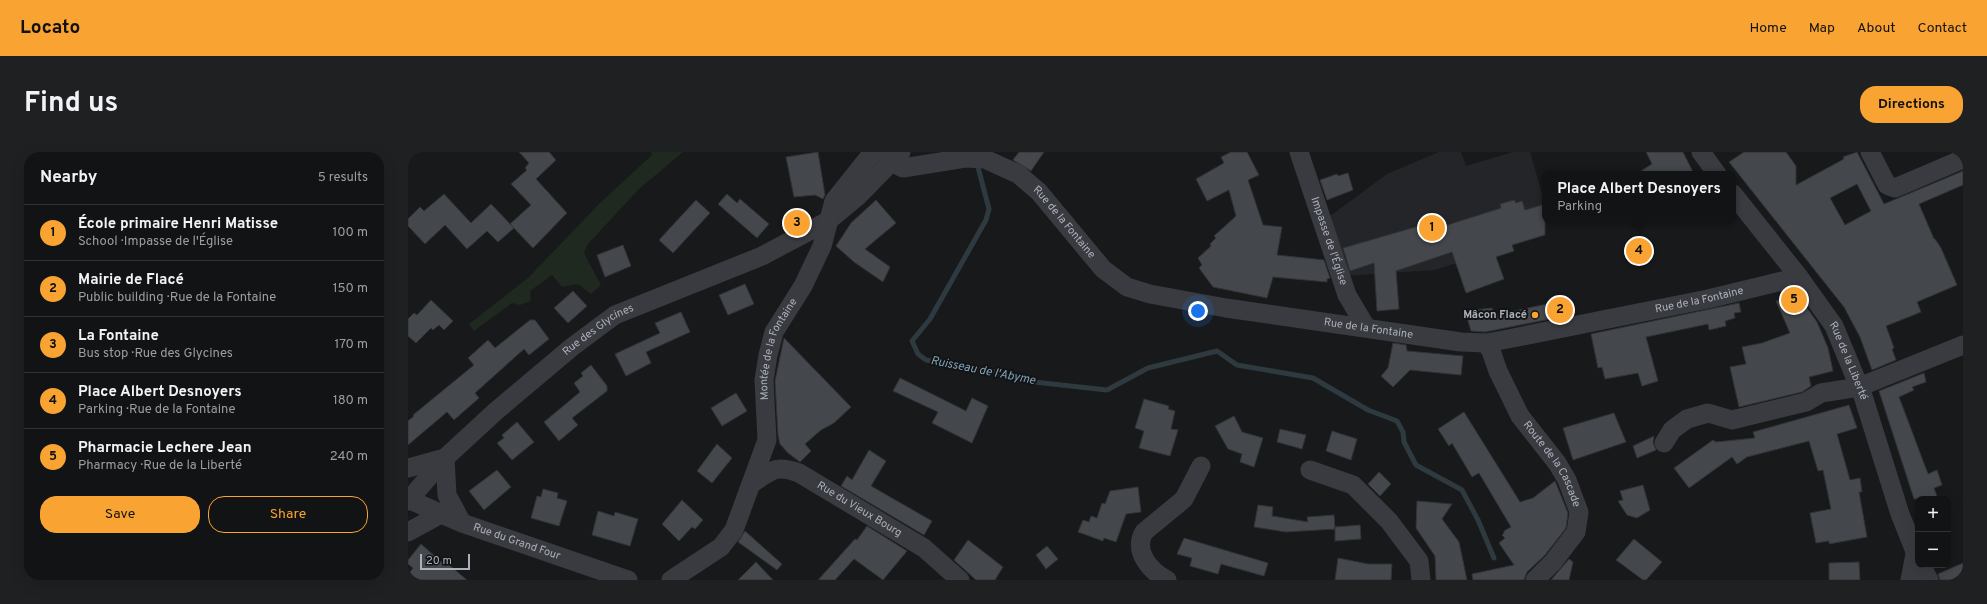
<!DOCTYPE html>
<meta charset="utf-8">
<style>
body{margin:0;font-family:Overpass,sans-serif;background:#1f2022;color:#f1f3f6}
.controls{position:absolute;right:12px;bottom:12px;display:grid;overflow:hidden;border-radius:8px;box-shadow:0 4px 16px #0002}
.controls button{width:36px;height:36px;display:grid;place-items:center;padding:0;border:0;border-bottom:1px solid #313234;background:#121314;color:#f1f3f6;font:20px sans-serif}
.scale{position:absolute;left:12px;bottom:10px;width:50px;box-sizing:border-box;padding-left:4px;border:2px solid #aab1bb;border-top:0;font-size:11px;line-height:14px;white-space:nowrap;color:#aab1bb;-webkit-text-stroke:3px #131416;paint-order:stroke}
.you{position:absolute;left:790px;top:159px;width:14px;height:14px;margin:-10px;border:3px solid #fff;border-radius:50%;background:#1a73e8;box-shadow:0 0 0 6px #1a73e833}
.badge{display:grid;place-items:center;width:26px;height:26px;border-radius:50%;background:#f9a332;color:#111;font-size:13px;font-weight:700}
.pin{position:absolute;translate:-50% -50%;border:2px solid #fff;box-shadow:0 1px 4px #0006}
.popup{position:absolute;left:1134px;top:19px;width:194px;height:52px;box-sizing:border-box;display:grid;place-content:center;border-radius:8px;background:#121314;filter:drop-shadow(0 1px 3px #0005);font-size:13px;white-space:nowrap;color:#9c9ea0}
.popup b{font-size:15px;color:#f1f3f6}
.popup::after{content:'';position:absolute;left:50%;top:100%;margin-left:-8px;border:8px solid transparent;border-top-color:#121314}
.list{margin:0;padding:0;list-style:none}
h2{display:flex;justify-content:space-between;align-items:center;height:52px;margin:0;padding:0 16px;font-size:17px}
h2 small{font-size:13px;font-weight:400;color:#9c9ea0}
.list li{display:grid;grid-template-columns:26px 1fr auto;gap:12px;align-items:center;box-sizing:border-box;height:56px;padding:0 16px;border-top:1px solid #313234}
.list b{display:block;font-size:15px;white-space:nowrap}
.list p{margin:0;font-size:13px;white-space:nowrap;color:#9c9ea0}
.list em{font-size:13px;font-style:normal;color:#9c9ea0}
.actions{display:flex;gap:8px;padding:12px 16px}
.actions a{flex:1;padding:9px 0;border:1px solid #f9a332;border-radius:16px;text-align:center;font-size:14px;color:#f9a332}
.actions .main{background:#f9a332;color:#111}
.map{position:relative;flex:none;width:1555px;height:428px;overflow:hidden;border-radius:16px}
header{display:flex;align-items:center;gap:24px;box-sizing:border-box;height:56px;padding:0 20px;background:#f9a332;color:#111}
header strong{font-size:19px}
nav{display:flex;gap:22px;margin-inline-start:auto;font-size:14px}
.intro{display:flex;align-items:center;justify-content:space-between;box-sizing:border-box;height:96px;padding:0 24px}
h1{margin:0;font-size:28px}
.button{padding:10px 18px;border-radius:16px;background:#f9a332;color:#111;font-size:14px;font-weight:700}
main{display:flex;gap:24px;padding:0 24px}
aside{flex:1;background:#121314;border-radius:16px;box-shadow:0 4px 16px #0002}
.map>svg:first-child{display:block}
.built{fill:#242528}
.green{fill:#202920}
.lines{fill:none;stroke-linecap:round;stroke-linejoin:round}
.stream{stroke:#2e3940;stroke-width:5}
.building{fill:#44474b;stroke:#323337;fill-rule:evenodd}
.minor{stroke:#393b40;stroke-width:19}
.poi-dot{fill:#f9a332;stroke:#131416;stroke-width:1.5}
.labels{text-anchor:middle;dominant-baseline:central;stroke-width:4;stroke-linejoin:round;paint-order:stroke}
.street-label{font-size:11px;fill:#aab1bb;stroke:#131416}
.poi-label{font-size:11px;font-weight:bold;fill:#aab1bb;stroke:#131416;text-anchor:end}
.water-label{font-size:12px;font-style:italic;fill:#80a2b7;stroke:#131416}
</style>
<header>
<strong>Locato</strong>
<nav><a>Home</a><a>Map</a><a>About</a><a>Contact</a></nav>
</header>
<div class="intro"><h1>Find us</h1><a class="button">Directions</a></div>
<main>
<aside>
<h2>Nearby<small>5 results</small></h2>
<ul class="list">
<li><span class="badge">1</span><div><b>École primaire Henri Matisse</b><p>School · Impasse de l'Église</p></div><em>100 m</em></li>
<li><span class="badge">2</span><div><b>Mairie de Flacé</b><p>Public building · Rue de la Fontaine</p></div><em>150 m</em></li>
<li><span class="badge">3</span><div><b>La Fontaine</b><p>Bus stop · Rue des Glycines</p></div><em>170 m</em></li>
<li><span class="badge">4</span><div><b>Place Albert Desnoyers</b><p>Parking · Rue de la Fontaine</p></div><em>180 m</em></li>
<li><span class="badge">5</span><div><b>Pharmacie Lechere Jean</b><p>Pharmacy · Rue de la Liberté</p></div><em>240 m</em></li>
</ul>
<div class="actions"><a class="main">Save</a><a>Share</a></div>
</aside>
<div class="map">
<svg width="1555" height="428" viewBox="0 0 1555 428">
<rect width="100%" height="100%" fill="#18191b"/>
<path class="built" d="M1031 0H1053L1058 14 1105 0H1122L1137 52 1124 64 1130 85 1105 93 1106 99 1094 103 1093 101 1087 103 1096 127 1075 135 1064 106 1027 118 936 124 918 67 979 22Z"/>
<path class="green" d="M243 0H275L231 37 179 93 176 101 193 133 183 142 170 132 154 135 144 123 122 139 123 149 112 153 104 151 66 179 61 172 120 126 192 51 244 3Z"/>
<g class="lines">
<path class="stream" d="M570 15 581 57 578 68 522 167 504 189 510 202 518 208 587 220 608 228 699 238 740 216 809 199 829 213 905 226 960 258 989 269 995 280 996 290 1008 313 1054 338 1070 368 1086 406"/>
</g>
<path class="building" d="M111 0H141L148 8 128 27 159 61 125 96 102 72 123 53 103 32 119 18 117 16 121 11Z
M410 0 417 43 415 47 407 43 386 45 378 5Z
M611 0H636L623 19 605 8Z
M823 0H839L851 23 840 28 855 73 874 75 869 103 916 108 922 126 919 127V130L865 125 859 146 805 135 791 116 794 113 790 106 803 94 802 92 808 86 806 84 828 64 821 38 799 49 788 27 816 11 813 5Z
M1238 0H1275L1286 22H1228L1244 12Z
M1336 0H1378L1388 14V33L1436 7 1435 5 1449 0 1476 52 1555 19V33L1511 52 1526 87H1527L1533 96 1549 133 1509 150 1513 160 1478 174 1486 196 1484 197 1488 208 1464 218 1452 185 1436 155 1321 10ZM1449 32 1463 59 1437 73 1422 46Z
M940 21 945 38 919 48 912 28 929 22 930 24Z
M36 42 63 71 83 52 106 76 90 90 79 79 59 97 37 73 17 92 0 74V67L12 55 16 59Z
M319 42 329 51 332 47 361 72 349 86 310 52Z
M288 48 302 61 265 101 251 88Z
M468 48 488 71 457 97 482 115 475 130 446 110 428 94 443 71Z
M1106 48 1108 51 1114 49 1117 58 1137 52V83L1104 93 1106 99 1088 105 1096 127 1058 141 1044 100 988 119 991 157 969 159 966 111 942 119 935 96 1028 69 1030 76 1093 56 1092 52Z
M215 93 223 114 197 125 189 103Z
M337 132 346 152 320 163 311 143Z
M165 139 179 154 160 171 146 156Z
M1388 141 1394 154 1397 153 1409 170 1420 196 1425 219 1401 225 1403 234 1394 240 1331 255 1322 215 1338 212 1334 195 1354 191 1382 181 1368 149Z
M23 148 45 169 36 178 31 173 25 178 23 176 8 191 0 184V167L6 161 9 163Z
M1159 148 1162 163 1077 180 1063 179 1057 159 1084 156 1086 163Z
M1331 151 1333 160 1326 161 1327 166 1317 169 1318 174 1301 178 1300 172 1238 185 1250 229 1234 234 1230 221 1197 227 1194 215 1190 216 1183 182Z
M273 160 282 180 238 200 243 211 218 224 207 202 252 181 247 171Z
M122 168H127L141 187 121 203 116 197 67 241 71 246 46 268 39 260 0 293V269L6 264 5 263 66 213 60 206 80 188 87 196Z
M376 186 443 255 426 271 413 278 397 292 403 299 392 310 380 301 372 292 370 283 367 229Z
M985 191 998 193 999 199 1055 204 1053 223 1002 218 985 235 973 224 980 216Z
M183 213 199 234V239L164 266 170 273 151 289 136 270 172 240 166 231 175 224 173 221Z
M1516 221 1518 230 1504 235 1506 238 1491 245 1520 322 1529 318 1534 333 1526 336 1530 347H1506L1471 239Z
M492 226 558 259 564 246 580 254 564 291 524 271 530 260 485 239Z
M328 241 339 259 314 274 303 256Z
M736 247 761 254 760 257 767 259 763 277 770 278 762 304 731 296 736 279 727 276Z
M1441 253 1449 276 1429 282 1442 328 1452 326 1454 340H1451L1459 385 1421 392V389L1408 391 1402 361 1423 357 1415 318 1410 319 1401 289 1339 305 1329 312 1324 305 1281 336 1266 316 1305 288 1308 290 1347 286 1345 280Z
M1056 260 1112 350 1125 346 1147 329 1160 361 1158 376 1137 403 1119 420 1116 428H1065L1064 422 1106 413 1091 391 1097 386 1094 383 1096 381V379L1103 375 1071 321 1064 325 1044 291 1041 294 1030 277Z
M1206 261 1218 290 1165 308 1155 276Z
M826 264 834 280 855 286 846 315 832 310 834 302 820 297 807 274Z
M109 270 126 290 104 308 89 291 96 286 94 283Z
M872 277 898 283 894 297 869 290Z
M924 279 949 287 943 308 918 299Z
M1246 284 1245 291 1248 298 1229 306 1225 294Z
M309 292 324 306 304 331 289 319Z
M461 298 478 309 463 334 524 369 516 383 433 334 439 324 444 328Z
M89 318 103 335 76 358 61 339Z
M971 320 983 332 972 344 960 332Z
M1235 333 1242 358 1229 366 1219 363 1210 349 1215 348 1212 339Z
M730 335 733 360 718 362 708 390 696 386 695 389 670 380 675 368 681 370 683 364 689 366 694 351 697 352 702 339Z
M135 337 150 341 149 346 159 349 151 374 123 366 129 344 133 345Z
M274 348 295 368 287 377 284 375 271 389 254 372Z
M1009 349 1044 352 1034 367 1051 390 1059 428H1028L1027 404 1008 376Z
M850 353 865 355 864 364 900 370 899 365 926 363 927 377 878 380 846 375Z
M190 359 206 364 207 360 230 367 222 394 184 383Z
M952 373 953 387 927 389V375Z
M459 374 499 399 475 428 446 407 427 428H410L447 387 449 388Z
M337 379 374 412 369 418 330 390Z
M776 386 860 411 856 424 813 412 810 422 782 414 784 406 769 402Z
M1226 387 1254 410 1238 428H1235L1208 408Z
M560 388 595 415 587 428H568L546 408Z
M13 392 38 414 40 412 59 428H0V423L5 416 0 412V408Z
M639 394 650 407 638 417 628 403Z
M930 406 960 412H984L983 428H927Z
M1161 407 1165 410 1161 428H1143Z
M348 410 365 428H330Z
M1451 410 1452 428H1421V411Z
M1555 411V428H1532L1530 422Z"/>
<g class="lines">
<g class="minor">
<path id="s1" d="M464 0 495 16 557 6 577 7 610 22 631 40 695 117 719 135 742 142 818 156 1053 190 1078 191 1100 187 1300 147 1391 125"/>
<path id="s2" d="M891 0 939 143 958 175"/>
<path d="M1293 0 1309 22"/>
<path d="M1462 0 1479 33 1487 36 1555 7"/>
<path id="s3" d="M1325 42 1391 125 1426 174 1455 244 1492 362 1510 407"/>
<path id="s4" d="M1078 191 1083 199 1090 219 1112 264 1149 311 1159 328 1171 360 1168 380 1145 410 1127 428"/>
<path d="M1256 291 1264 278 1279 267 1300 261 1324 268 1398 250 1413 241 1451 235 1555 193"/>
<path d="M37 306 39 343 54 371"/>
<path d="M0 316 37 306"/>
<path d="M902 318 945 333 981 369 1011 409 1013 428"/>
<path id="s5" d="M343 332C363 319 367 312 391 321L516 396 552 428"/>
<path id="s6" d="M0 347 54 371 220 428"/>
<path id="s7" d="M0 349 37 306 88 259 164 195 207 163 354 104 420 69 449 45 493 0"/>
<path d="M0 380 33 362"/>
<path d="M1513 413 1521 428"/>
<path id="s8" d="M263 428 313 395 326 378 359 288 356 228 360 203 366 180 395 134 414 94 426 49 465 0"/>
<path d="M759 428C742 419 725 399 736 380L776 347 793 314"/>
<path d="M1502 428 1507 402"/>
</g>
</g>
<circle class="poi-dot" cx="1127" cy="163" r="4"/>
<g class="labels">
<g class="street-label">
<text stroke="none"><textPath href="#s1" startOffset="221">Rue de la Fontaine</textPath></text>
<text stroke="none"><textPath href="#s2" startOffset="94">Impasse de l'Église</textPath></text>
<text stroke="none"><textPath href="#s1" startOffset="893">Rue de la Fontaine</textPath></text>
<text stroke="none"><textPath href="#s1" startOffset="557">Rue de la Fontaine</textPath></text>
<text stroke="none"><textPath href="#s7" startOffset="257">Rue des Glycines</textPath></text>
<text stroke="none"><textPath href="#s8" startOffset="271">Montée de la Fontaine</textPath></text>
<text stroke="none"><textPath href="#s3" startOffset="204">Rue de la Liberté</textPath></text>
<text stroke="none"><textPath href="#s4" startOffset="139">Route de la Cascade</textPath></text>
<text stroke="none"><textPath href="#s5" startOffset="123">Rue du Vieux Bourg</textPath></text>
<text stroke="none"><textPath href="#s6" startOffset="117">Rue du Grand Four</textPath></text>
</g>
<g class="poi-label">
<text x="1119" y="163">Mâcon Flacé</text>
</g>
<g class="water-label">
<text transform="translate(575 219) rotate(11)">Ruisseau de l'Abyme</text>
</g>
</g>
</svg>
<div class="controls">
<button>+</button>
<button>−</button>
</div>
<div class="scale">20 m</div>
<div class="you"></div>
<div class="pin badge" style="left:1024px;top:76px">1</div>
<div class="pin badge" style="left:1152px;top:158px">2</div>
<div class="pin badge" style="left:389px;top:71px">3</div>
<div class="pin badge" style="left:1231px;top:99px">4</div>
<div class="popup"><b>Place Albert Desnoyers</b>Parking</div>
<div class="pin badge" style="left:1386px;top:148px">5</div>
</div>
</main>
